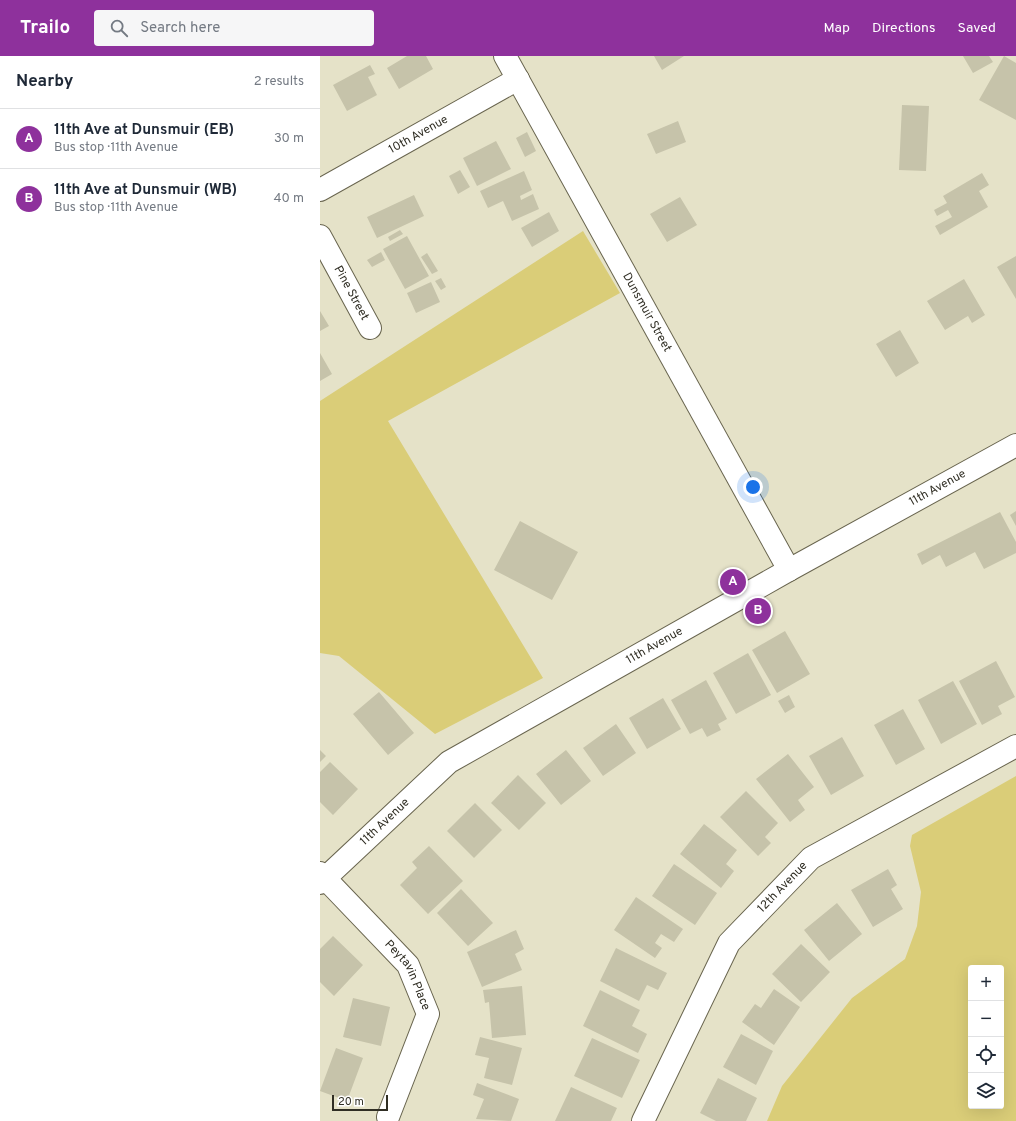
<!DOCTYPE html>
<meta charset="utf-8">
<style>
body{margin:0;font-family:Overpass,sans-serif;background:#f6f6f7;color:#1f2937}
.controls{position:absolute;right:12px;bottom:12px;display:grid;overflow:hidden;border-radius:4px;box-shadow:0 4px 16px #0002}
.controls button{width:36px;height:36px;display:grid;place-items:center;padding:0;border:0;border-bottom:1px solid #e0e1e3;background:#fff;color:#1f2937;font:20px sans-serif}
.scale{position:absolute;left:12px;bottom:10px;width:56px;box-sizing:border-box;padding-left:4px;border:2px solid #302e24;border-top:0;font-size:11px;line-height:14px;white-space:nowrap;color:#302e24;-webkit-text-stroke:3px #fff;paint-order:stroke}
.you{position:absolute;left:433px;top:431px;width:14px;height:14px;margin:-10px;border:3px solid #fff;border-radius:50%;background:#1a73e8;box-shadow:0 0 0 6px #1a73e833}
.badge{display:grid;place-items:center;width:26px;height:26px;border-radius:50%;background:#8e319c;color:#fff;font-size:13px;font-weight:700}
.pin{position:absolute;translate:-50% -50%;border:2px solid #fff;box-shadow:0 1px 4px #0006}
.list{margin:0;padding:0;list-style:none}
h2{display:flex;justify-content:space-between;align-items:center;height:52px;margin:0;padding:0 16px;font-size:17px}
h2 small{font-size:13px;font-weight:400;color:#747a83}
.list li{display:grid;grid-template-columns:26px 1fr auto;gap:12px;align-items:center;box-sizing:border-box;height:60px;padding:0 16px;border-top:1px solid #e0e1e3}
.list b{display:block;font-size:15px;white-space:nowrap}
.list p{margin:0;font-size:13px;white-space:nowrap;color:#747a83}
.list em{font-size:13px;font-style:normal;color:#747a83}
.icon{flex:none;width:22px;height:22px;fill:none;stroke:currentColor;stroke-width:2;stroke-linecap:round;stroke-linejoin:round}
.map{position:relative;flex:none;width:696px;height:1065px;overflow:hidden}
header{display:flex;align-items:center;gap:24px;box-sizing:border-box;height:56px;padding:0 20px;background:#8e319c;color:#fff}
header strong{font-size:19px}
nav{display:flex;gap:22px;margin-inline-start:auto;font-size:14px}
.search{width:280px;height:36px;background:#f6f6f7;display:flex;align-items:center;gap:10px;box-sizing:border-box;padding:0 14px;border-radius:4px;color:#747a83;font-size:15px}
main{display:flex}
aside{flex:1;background:#fff}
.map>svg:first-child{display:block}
.green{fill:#dacd78;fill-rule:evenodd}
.building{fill:#c6c3aa}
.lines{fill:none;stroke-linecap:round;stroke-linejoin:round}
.minor-casing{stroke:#69654f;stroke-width:24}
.minor{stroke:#fff;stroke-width:22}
.labels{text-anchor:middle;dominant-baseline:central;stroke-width:4;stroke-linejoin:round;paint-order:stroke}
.street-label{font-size:12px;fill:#302e24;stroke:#fff}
</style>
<header>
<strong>Trailo</strong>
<div class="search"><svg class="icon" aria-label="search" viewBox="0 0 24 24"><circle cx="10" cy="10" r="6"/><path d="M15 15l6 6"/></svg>Search here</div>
<nav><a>Map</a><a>Directions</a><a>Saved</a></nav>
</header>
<main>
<aside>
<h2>Nearby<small>2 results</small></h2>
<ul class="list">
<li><span class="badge">A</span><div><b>11th Ave at Dunsmuir (EB)</b><p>Bus stop · 11th Avenue</p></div><em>30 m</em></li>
<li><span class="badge">B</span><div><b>11th Ave at Dunsmuir (WB)</b><p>Bus stop · 11th Avenue</p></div><em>40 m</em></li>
</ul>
</aside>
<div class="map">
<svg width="696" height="1065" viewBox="0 0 696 1065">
<rect width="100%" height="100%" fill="#e5e2c8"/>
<path class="green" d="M263 175 300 237 68 365 223 622 115 678 19 600 0 597V345Z
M696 720V1065H447L462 1030 532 942 585 903 597 870 601 836 590 790 592 779ZM651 912H681V1050H651Z"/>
<path class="building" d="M87 0H106L113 13 79 33 67 12Z
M334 0H364L342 14Z
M643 0H669L673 6 653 17Z
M684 0 696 7V64L659 44Z
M50 9 55 18 48 21 57 39 27 55 13 29Z
M582 49 609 50 606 115 579 114Z
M358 65 366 86 336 98 327 78Z
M207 76 216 95 205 101 196 82Z
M176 85 191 113 157 130 143 102Z
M140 114 150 131 138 138 129 120Z
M204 115 212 134 200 140 201 144 213 138 219 153 192 165 183 145 168 152 160 135Z
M662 117 669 129 659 135 668 151 620 179 615 170 632 161 628 154 617 160 614 154 627 147 623 140Z
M94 139 104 160 57 182 47 161Z
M360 141 377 169 347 186 330 158Z
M229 156 239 175 212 191 201 172Z
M80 174 83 178 70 185 68 181Z
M87 180 109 220 85 233 63 193Z
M61 196 65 204 52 211 47 204Z
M107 197 118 215 112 218 101 201Z
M696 200V243L677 211Z
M121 222 126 231 121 234 115 225Z
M644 223 665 259 652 267 648 260 625 274 607 245Z
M111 226 120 246 96 257 87 237Z
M0 255 9 270 0 275Z
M580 274 599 307 576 321 556 288Z
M0 297 12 318 0 325Z
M696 455V470L690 459Z
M680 456 696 486V497L664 513 655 496 626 511 620 499 602 509 597 498Z
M200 465 258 496 232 544 174 514Z
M465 575 490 618 457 637 432 594Z
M428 597 451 639 416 658 393 617Z
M676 605 695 641 678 650 682 658 662 669 639 625Z
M386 624 407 663 398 668 401 674 387 681 382 672 370 678 351 644Z
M633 625 657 668 621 688 598 644Z
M59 636 94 677 68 699 33 658Z
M469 639 475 651 465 657 458 645Z
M343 642 361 673 327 693 309 662Z
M583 653 605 693 576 709 554 669Z
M296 668 316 697 283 720 263 692Z
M522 681 544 720 511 739 489 700Z
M0 694 6 700 0 706Z
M246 694 271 725 241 749 216 718Z
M468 698 494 731 478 744 485 754 470 766 436 723Z
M10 706 38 733 13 759 0 746V716Z
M198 719 226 747 199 774 171 747Z
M426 735 458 767 445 781 451 787 438 800 400 761Z
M155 747 182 774 154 802 127 775Z
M384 768 417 794 406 808 414 815 401 832 360 798Z
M109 790 143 825 108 858 80 829 97 812 92 806Z
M354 808 397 837 375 869 332 840Z
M568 813 577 829 571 833 583 853 553 871 531 834Z
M141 833 173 867 148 890 117 857Z
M316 841 363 873 354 886 341 878 335 887 342 892 335 902 294 874Z
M517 847 542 878 509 905 484 874Z
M196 874 204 893 195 898 202 914 162 931 147 896Z
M13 880 43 909 14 940 0 926V893Z
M481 888 510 916 481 946 452 918Z
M296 892 347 917 338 934 327 929 319 945 280 925Z
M202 930 206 979 172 982 169 946 165 947 163 934Z
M454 933 480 951 454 989 422 966 435 948 441 952Z
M280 934 320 954 312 970 327 978 318 997 263 970Z
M33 942 70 951 61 990 23 981Z
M421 978 453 995 436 1029 403 1011Z
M160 981 202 992 192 1029 164 1022 169 1002 155 999Z
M272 982 320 1004 302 1042 254 1020Z
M16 992 43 1002 27 1045 0 1035Z
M398 1022 437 1042 426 1065H396L380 1057Z
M157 1027 199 1043 191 1065 156 1063 164 1043 153 1039Z
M251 1031 297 1052 291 1065H235Z"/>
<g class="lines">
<g class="minor-casing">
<g id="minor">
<path id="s1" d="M185 0 469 514"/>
<path id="s2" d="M0 134 198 23"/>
<path id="s3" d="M0 180 50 272"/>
<path id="s4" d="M0 817 88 909 108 958 68 1061"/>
<path id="s5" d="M0 827 129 706 469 514 696 389"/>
<path id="s6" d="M323 1065 409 887 491 802 696 690"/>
</g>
</g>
<use href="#minor" class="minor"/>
</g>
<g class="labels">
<g class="street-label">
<text stroke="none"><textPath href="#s2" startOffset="113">10th Avenue</textPath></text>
<text stroke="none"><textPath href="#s3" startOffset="65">Pine Street</textPath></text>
<text stroke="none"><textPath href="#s1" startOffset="293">Dunsmuir Street</textPath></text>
<text stroke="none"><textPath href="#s5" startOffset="737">11th Avenue</textPath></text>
<text stroke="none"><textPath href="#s5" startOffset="413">11th Avenue</textPath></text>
<text stroke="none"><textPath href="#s5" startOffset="89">11th Avenue</textPath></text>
<text stroke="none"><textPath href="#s6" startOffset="275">12th Avenue</textPath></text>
<text stroke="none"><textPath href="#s4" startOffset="136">Peytavin Place</textPath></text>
</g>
</g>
</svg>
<div class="controls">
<button>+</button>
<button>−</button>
<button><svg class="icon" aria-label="locate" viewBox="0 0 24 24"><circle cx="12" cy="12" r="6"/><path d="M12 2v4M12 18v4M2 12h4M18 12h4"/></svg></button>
<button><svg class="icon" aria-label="layers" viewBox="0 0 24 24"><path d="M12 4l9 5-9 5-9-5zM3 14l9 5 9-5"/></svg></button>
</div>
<div class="scale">20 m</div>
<div class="you"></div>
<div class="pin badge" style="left:413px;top:526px">A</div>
<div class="pin badge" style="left:438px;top:555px">B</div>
</div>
</main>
